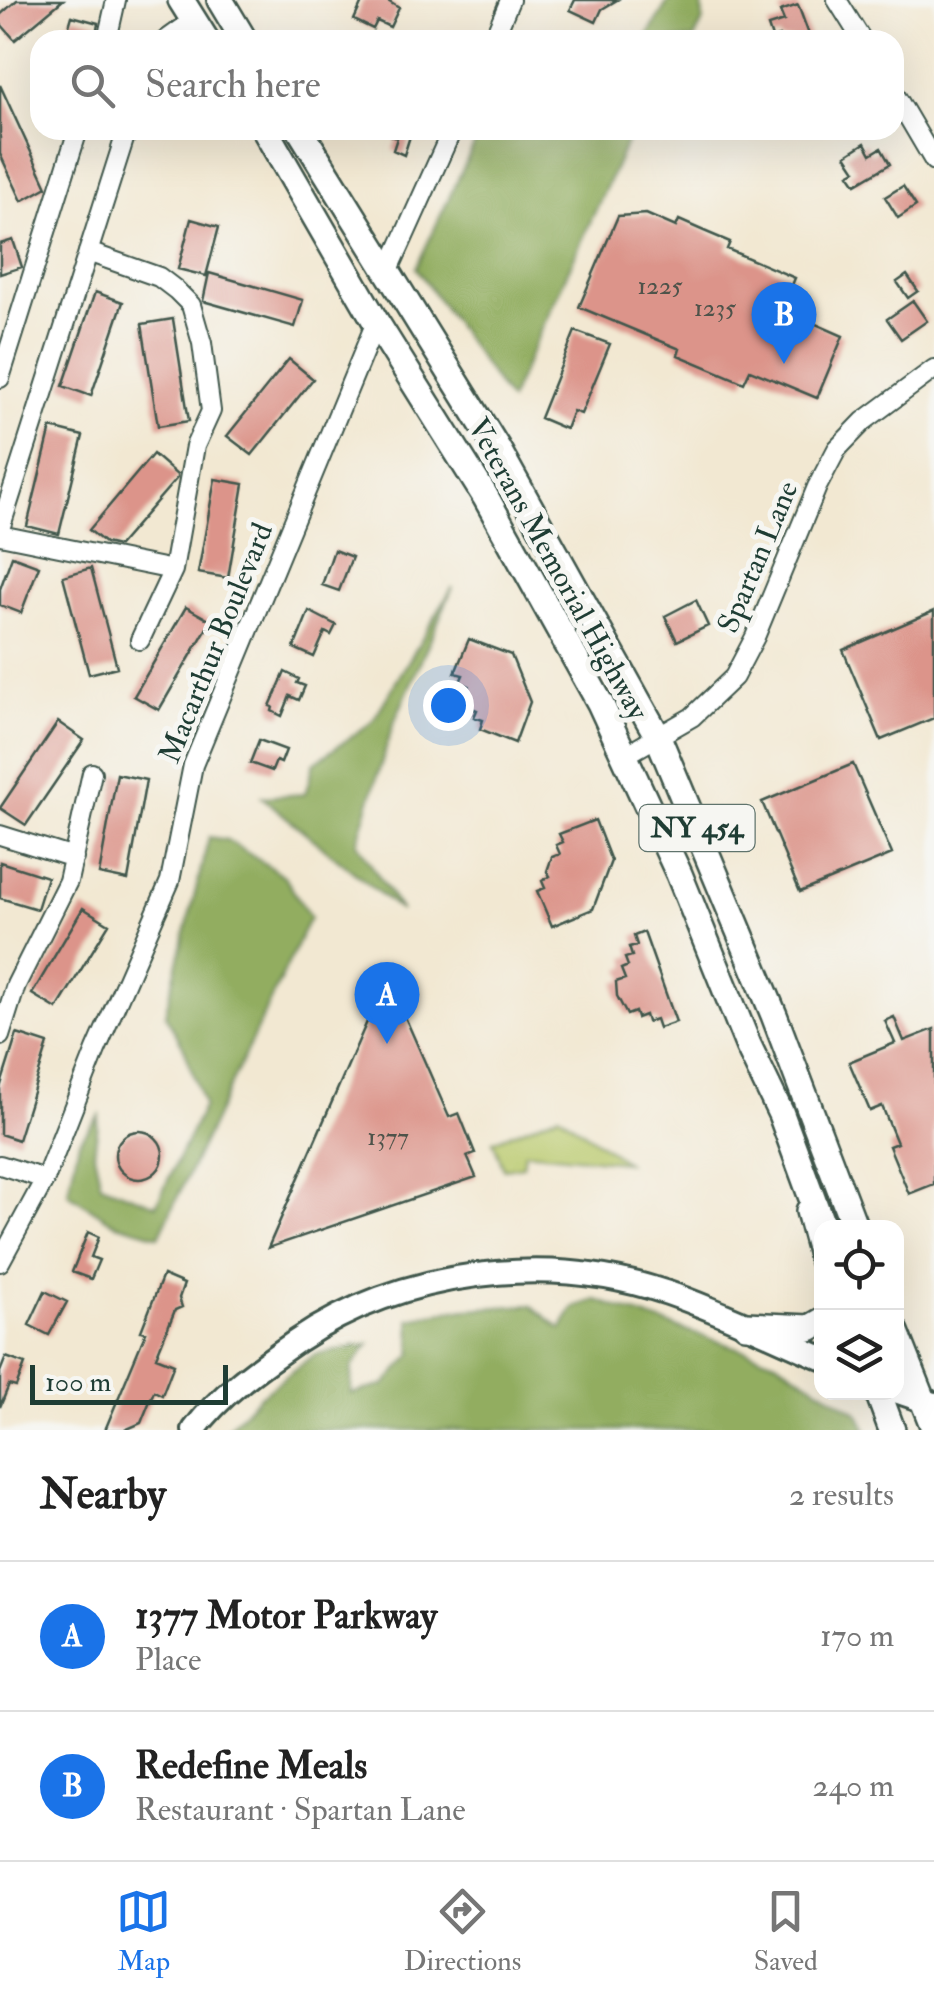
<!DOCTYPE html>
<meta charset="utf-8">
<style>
body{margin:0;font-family:"IM FELL Double Pica",serif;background:#f2f2f2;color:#222}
.controls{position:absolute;right:30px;bottom:30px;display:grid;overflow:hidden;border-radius:20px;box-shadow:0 10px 40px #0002}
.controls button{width:90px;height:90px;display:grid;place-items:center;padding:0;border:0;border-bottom:2px solid #e0e0e0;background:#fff;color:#222;font:50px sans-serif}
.scale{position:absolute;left:30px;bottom:25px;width:198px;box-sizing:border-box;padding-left:10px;border:5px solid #1f3d34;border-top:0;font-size:28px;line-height:35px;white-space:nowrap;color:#1f3d34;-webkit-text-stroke:8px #f6f6f2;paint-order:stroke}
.you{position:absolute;left:448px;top:705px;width:35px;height:35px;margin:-25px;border:8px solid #fff;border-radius:50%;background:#1a73e8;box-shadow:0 0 0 15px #1a73e833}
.badge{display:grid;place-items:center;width:65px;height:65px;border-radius:50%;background:#1a73e8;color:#fff;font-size:32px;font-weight:700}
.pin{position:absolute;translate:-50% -82px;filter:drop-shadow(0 2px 5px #0008)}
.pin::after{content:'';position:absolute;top:52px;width:35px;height:30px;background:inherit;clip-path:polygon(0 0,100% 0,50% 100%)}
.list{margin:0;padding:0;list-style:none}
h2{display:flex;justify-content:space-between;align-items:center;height:130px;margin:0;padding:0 40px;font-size:42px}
h2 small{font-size:32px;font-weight:400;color:#767676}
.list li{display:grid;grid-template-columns:65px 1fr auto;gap:30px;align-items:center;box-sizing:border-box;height:150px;padding:0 40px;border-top:2px solid #e0e0e0}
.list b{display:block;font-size:38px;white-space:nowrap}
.list p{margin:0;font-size:32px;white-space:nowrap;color:#767676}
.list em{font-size:32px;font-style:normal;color:#767676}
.icon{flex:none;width:55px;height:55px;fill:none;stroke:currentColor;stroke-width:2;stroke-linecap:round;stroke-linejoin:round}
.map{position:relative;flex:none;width:934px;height:1430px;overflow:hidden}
.search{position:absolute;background:#fff;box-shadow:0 10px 40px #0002;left:30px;right:30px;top:30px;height:110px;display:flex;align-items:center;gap:25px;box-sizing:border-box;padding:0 35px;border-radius:30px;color:#767676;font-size:38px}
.sheet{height:430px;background:#fff}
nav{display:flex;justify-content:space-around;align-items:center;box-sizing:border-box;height:140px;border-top:2px solid #e0e0e0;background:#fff;font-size:28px;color:#767676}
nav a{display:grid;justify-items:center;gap:5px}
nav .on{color:#1a73e8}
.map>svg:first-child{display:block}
.green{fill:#b9c96c;stroke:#6c8350;stroke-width:2.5}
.forest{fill:#92ad60;stroke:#58754a;stroke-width:2.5}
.building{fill:#dc948a}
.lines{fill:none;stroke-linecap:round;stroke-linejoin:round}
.minor-casing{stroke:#3f574c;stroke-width:22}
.major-casing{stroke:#3f574c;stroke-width:28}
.highway-casing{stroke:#3f574c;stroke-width:30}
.minor{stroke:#fff;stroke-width:18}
.major{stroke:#fff;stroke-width:22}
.highway{stroke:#fff;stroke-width:25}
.labels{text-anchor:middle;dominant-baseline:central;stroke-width:10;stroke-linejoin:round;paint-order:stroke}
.number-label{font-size:25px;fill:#4e534a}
.shield{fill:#f6f6f2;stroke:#60746d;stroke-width:2.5}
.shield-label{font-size:28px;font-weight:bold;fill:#1f3d34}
.street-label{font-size:30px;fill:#1f3d34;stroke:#f6f6f2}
</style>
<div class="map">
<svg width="934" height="1430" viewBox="0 0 934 1430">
<rect width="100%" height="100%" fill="#f6f6f2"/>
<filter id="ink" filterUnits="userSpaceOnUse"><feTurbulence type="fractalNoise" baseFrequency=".01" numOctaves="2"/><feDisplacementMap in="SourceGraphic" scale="20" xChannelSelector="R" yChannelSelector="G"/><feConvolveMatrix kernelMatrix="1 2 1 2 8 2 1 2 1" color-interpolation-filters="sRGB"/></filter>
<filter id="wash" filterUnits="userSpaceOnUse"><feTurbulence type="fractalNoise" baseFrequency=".0048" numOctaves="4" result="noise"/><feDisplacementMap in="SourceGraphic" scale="40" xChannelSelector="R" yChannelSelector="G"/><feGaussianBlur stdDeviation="2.25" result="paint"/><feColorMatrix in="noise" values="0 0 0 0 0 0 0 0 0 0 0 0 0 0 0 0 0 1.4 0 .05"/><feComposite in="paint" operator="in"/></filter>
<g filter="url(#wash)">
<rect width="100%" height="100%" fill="#f2e8d2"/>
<path class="green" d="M559 1114 626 1162 525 1152 523 1166 504 1169 493 1141Z"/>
<path class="forest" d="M669 0H702L703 20 694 40H645Z
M481 130H632L509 401 416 268Z
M453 587 393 725 357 843 401 911 262 797 305 794 314 763 372 722Z
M209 837 227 840 284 876 310 917 159 1236 114 1223 68 1193 79 1141 99 1116 94 1153 101 1184 156 1205 204 1105 184 1048 165 1014Z
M596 1300 776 1361 858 1413 867 1430H226L260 1396 314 1355 369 1344 352 1367 351 1394 385 1385 412 1354 410 1319 452 1310 531 1305 561 1329 574 1307Z"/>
<g id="blocks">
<path class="building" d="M17 0H63L15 40 0 23V15Z
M363 0H386L399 8 390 27 377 21 373 29 354 20Z
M575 0H617L602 9 596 22 570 10Z
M798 5 811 40H781L779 36 772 38 768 26 784 21 780 11Z
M72 16 98 23 95 40H65Z
M0 85 47 187 22 201 0 154Z
M378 130H412L404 155 393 150 397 138Z
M865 143 871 154 881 148 890 164 856 184 849 174 856 170 846 155Z
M903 186 916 206 898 218 885 197Z
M646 214 676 227 679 220 704 231 730 242 727 249 795 278 786 300 807 308 802 318 843 336 817 398 750 370 744 383 678 355 680 349 579 307 618 216Z
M191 219 219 227 206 276 178 269Z
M13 240 22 267 0 274V244Z
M209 273 303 300 295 327 203 301Z
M907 275 918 291 908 298 897 282Z
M95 292 123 302 91 396 63 386Z
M913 301 927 321 901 339 887 319Z
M173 319 189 421 158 426 142 324Z
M575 331 610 344 581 414 573 411 566 429 540 418Z
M289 359 313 379 252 455 227 436Z
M51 428 83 436 59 534 27 526Z
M153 454 177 475V478L118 546 105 543 89 530Z
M215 479 244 484 228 578 198 573Z
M334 550 352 557 339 591 322 585Z
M12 556 39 566 21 613 0 605V589Z
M91 568 117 667 89 674 63 576Z
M696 600 708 626 677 641 665 616Z
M186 607 211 621 159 710 134 696Z
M309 611 336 625 331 635 325 632 314 657 294 648Z
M934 611V718L881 740 843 650Z
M469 639 511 655 530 702 515 743 480 729 483 720 474 717 477 710 469 707 465 695 469 686 460 682 463 675 455 673Z
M285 672 299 679 297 683 305 686 299 700 290 696 282 716 272 711 273 707 270 706Z
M58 722 84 740 26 825 0 808Z
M259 740 286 750 281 763 276 761 272 771 250 763Z
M853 764 892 854 800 892 762 802Z
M117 774 146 780 128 880 99 874Z
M595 820 611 861 593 909 552 926 537 891 545 888 542 881 550 876 547 871 552 857 560 854 556 845 563 842 559 834Z
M0 862 47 877 37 909 0 898Z
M83 908 109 924 57 1009 32 994Z
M644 932 676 1022 659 1028 656 1019 647 1022 645 1015 637 1018 635 1012 627 1015 617 996 616 982 625 979 621 969 628 966 625 958 632 956 629 947 637 945 634 936Z
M387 976 449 1117 459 1113 475 1153 467 1156 476 1177 268 1248Z
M894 1017 904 1041 934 1029V1184L909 1194 889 1146 897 1143 882 1106 870 1111 849 1062 895 1043 885 1021Z
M17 1034 48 1044 18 1140 0 1134V1088Z
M115 1155a24 24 0 1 1 48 0a24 24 0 1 1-48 0Z
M88 1232 99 1237 91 1257 99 1260 91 1279 72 1272Z
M163 1275 184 1284 179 1298 182 1307 175 1310 156 1357 174 1364 162 1395 154 1391 141 1423 125 1430H105L146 1332 141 1331Z
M45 1291 67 1302 49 1335 29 1325Z
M6 1357 25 1364 16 1387 9 1385 0 1407V1372Z"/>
</g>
</g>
<g filter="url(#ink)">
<use href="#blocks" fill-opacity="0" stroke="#3f574c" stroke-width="2.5"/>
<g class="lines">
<g class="minor-casing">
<path id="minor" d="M837 0 862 40
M107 40 116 0
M166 40 194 20
M493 40 510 0
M894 93 934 161
M88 252 159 277 176 290 191 305 202 343 211 411 195 446 173 570 140 640
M388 272 452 130
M0 378 78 130
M0 529 127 130
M0 535 173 570
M624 756 692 717 734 677 755 637 817 487 837 449 864 421 934 369
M0 835 74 858
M0 1036 16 985 68 881 92 773
M0 1165 45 1179
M0 1262 45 1179 96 1050 170 881 193 765 376 322"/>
</g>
<g class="major-casing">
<path id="major" d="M896 1391 934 1404
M194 1430C220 1394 261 1366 297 1341 402 1270 548 1252 668 1293 720 1311 771 1336 822 1358"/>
</g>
<g class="highway-casing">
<path id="highway" d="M181 0 206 40
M220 0 244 40
M265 130 376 322 485 496 600 703 679 874 748 1045 781 1114 823 1228
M300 130 497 448 658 737 774 1015 855 1228
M809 1211 822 1259
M746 1325 810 1328 822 1321
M896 1332 934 1428
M878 1392 892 1430"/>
</g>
<use href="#minor" class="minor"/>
<use href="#major" class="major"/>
<use href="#highway" class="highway"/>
</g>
</g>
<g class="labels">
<g class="number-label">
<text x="660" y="286">1225</text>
<text x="715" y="308">1235</text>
<text x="388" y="1137">1377</text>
</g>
<rect class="shield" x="639.5" y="805" width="115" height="46" rx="8"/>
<g class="shield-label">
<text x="697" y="828">NY 454</text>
</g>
<g class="street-label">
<text transform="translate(758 557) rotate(-67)">Spartan Lane</text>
<text transform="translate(558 569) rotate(61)">Veterans Memorial Highway</text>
<text transform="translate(216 643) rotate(-68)">Macarthur Boulevard</text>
</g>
</g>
</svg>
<div class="controls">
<button><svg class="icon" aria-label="locate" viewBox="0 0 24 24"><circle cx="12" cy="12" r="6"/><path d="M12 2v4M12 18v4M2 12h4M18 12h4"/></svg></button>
<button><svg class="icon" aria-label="layers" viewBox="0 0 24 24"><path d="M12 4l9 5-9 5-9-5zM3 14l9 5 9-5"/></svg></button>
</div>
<div class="scale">100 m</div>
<div class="you"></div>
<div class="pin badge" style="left:387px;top:1044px">A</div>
<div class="pin badge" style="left:784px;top:364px">B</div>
<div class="search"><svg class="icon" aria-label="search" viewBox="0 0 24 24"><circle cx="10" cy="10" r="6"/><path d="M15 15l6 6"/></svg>Search here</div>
</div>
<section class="sheet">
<h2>Nearby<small>2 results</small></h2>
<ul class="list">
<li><span class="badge">A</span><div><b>1377 Motor Parkway</b><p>Place</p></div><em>170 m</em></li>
<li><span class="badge">B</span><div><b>Redefine Meals</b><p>Restaurant · Spartan Lane</p></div><em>240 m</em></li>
</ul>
</section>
<nav>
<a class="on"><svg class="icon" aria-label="map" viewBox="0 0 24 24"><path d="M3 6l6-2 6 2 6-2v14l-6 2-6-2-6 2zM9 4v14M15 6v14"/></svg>Map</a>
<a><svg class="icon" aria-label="directions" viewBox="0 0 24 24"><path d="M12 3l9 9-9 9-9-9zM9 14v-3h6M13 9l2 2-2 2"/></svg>Directions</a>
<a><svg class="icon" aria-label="saved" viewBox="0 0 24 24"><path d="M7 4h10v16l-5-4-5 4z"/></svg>Saved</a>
</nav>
